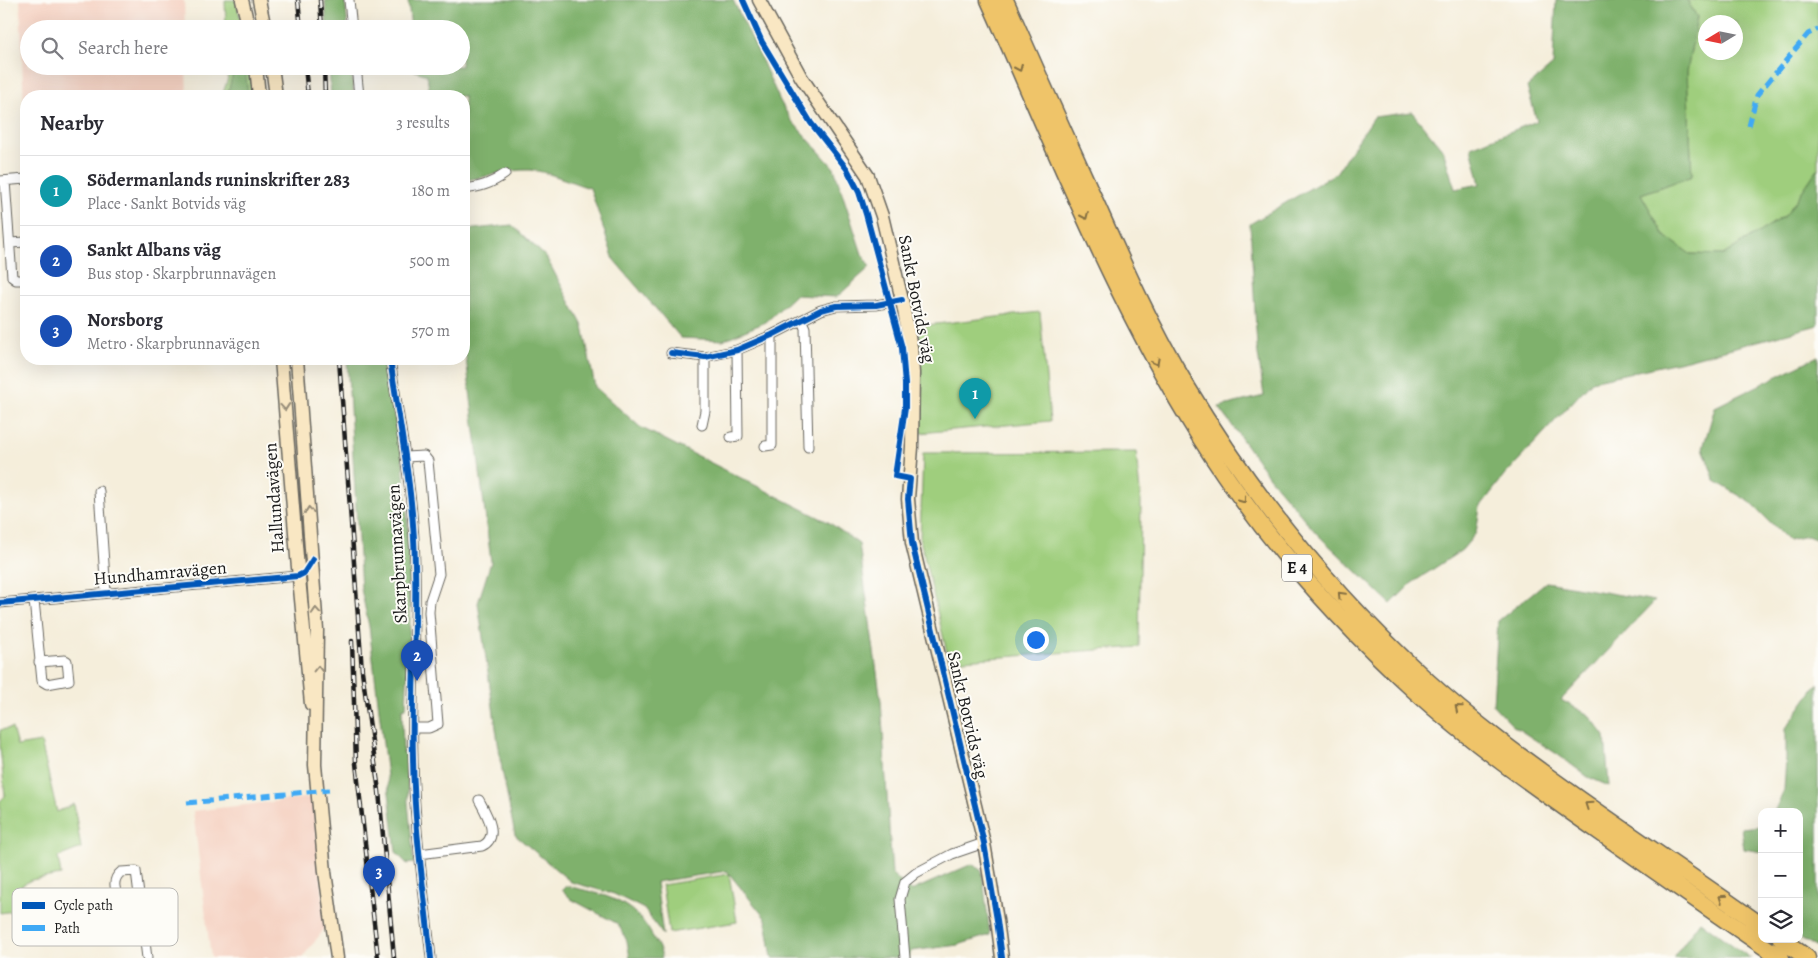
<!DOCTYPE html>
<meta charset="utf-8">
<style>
body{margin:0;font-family:Alegreya,serif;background:#f7f7f7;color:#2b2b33}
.controls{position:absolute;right:15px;bottom:15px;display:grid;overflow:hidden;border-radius:10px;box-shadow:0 5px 20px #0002}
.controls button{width:45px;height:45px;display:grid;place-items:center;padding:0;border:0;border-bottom:1px solid #e1e1e2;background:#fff;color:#2b2b33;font:25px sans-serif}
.compass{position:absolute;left:1698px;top:15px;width:45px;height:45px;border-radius:50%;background:#fff;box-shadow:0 5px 20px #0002;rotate:260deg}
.you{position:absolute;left:1035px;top:639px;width:18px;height:18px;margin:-12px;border:4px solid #fff;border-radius:50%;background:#1a73e8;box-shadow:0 0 0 8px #1a73e833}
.badge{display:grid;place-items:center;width:32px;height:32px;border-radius:50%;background:#d1495b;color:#fff;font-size:16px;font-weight:700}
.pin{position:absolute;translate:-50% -41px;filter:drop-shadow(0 1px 2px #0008)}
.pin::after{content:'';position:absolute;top:26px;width:18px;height:15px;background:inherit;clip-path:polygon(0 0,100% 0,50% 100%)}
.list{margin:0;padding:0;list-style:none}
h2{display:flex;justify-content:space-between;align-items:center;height:65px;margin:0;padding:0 20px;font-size:21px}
h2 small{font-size:16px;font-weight:400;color:#7c7c81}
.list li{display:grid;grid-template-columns:32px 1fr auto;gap:15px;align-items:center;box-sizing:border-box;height:70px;padding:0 20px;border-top:1px solid #e1e1e2}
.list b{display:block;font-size:19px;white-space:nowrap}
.list p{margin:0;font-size:16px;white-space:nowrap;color:#7c7c81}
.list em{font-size:16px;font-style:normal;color:#7c7c81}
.icon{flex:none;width:28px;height:28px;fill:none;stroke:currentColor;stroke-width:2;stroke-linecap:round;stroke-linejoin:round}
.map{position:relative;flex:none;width:1818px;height:958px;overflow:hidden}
.search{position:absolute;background:#fff;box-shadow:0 5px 20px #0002;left:20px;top:20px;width:450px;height:55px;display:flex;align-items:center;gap:12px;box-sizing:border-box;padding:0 18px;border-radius:28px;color:#7c7c81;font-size:19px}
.panel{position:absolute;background:#fff;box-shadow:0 5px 20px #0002;left:20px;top:90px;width:450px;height:275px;border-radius:20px}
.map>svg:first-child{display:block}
.built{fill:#f5d2c2}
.green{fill:#9fce7d;stroke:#5e754c;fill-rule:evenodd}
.forest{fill:#7fb16c;stroke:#4e6644}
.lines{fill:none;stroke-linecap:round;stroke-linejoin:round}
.minor-casing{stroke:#68665f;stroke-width:11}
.secondary-casing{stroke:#68665f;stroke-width:15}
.motorway-casing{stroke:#68665f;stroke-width:19}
.minor{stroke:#fff;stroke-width:9}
.secondary{stroke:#f9e7c3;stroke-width:12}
.motorway{stroke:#efc469;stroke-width:16}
.rail-casing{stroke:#1c1c1c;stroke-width:4.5}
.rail{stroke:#fdfcf7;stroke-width:2.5;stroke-dasharray:8;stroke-linecap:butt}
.quiet{stroke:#3fa9f5;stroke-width:5;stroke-dasharray:10 5;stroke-linecap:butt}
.cycleway-casing{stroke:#fdfcf7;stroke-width:9}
.cycleway{stroke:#0057b8;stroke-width:6}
.oneway{stroke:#867042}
.oneway2{stroke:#968c78}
.labels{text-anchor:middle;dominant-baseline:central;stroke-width:4;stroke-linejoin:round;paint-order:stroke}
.shield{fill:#fdfcf7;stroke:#605f5e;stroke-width:1}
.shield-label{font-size:16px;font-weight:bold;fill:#1c1c1c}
.street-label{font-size:18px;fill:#1c1c1c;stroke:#fdfcf7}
.key{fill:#fdfcf7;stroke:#bab9b5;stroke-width:1}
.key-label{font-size:14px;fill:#1c1c1c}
</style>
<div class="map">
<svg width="1818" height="958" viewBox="0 0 1818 958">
<rect width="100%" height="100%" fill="#fdfcf7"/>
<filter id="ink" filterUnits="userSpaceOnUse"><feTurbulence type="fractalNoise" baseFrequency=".02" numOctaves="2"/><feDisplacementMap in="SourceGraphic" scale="10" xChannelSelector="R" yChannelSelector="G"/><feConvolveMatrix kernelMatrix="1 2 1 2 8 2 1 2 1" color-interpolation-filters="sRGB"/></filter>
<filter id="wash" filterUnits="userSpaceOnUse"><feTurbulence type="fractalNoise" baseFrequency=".0096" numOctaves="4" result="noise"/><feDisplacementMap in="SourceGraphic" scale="20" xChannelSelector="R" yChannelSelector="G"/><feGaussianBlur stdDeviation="1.12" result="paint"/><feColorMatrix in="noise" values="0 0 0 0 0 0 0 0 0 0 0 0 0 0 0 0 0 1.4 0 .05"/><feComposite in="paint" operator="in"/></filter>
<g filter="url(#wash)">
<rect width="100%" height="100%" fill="#f5eedb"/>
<path class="built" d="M20 0H184L185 29H29V66H186L187 96H26V165Z
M313 797 326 927 302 958H211L193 811Z"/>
<path class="green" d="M225 0H236L243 29H226Z
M1687 0H1818V168L1786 215 1723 255 1690 254 1664 235 1641 194 1692 176 1687 72 1697 17ZM1706 22H1736V52H1706Z
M227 66H250L254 96H222L228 78Z
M1040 312 1050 421 920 433 919 326Z
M1136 452 1141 502 1139 647 949 661 920 539 923 453Z
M12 728 17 746 41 742 57 812 74 804 81 848 58 857 61 875 31 880 22 885 27 909 0 913V801L5 796 0 747V730Z
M729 874 737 922 669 933 662 885Z"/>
<path class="forest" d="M325 0H345L348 29H327Z
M408 0H733L759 54 780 101 791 120 834 168 862 254 870 267 837 297 795 295 766 322 723 340 681 338 614 260 590 188C575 184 544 170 530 170 507 169 486 178 464 180V96H430L427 75 415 71V66H461V29H411Z
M1556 0H1687L1697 17 1687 72 1692 176 1641 194 1664 235 1690 254 1723 255 1786 215 1818 168V325L1687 360 1592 381 1504 476 1480 507 1476 533 1462 550 1412 583 1391 604 1317 534 1269 477 1219 407 1264 396 1257 347 1250 224 1336 173 1374 117 1412 112 1443 150 1455 189 1480 184 1471 147 1537 121 1527 87 1553 65Z
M232 66H245L248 96H227L232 77Z
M329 66H351L354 96H331Z
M512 225 546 257 583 326 595 387 640 427 830 523 859 544 881 701 892 874 911 891 972 864 982 871 990 935 958 945 911 951 909 958H772L766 919 727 871 656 882 663 935 644 909 614 894 571 882 515 835 502 770 478 603 491 562 464 342V230Z
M1818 356V540L1807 536 1788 540 1750 502 1715 481 1703 448 1715 407Z
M347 359H385L403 462 408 524 411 598 406 708 402 709 403 753 407 754 408 802 414 863 407 864 396 852 369 626 361 589Z
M1546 582 1655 601 1561 700 1589 715 1605 736 1609 786 1588 777 1557 754 1512 725 1493 705 1498 621Z
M1818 683V949L1799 937V812H1774L1784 790 1786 759V728Z
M1762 826V852L1744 849 1741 828Z
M566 886C604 894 634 900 653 937 657 944 661 950 662 958H630L627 941 618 924 571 899 562 890Z
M1700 921 1750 958H1751H1673Z"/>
</g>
<g filter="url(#ink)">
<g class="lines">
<g class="minor-casing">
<path id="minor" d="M349 0 352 29
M356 66 359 96
M0 181 26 179
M5 181 12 277 16 280H26
M464 189C480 187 491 184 505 174
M10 243 26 242
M802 321 805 328 808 447
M671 353 705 357 737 350 772 335 821 310 836 306 876 305 902 300
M390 359C400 427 414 496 415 565 417 630 411 694 413 758 414 825 424 892 431 958
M702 425 705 411V357
M731 437 738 436 737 350
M765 446 772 445V335
M405 457 424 456 428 461 439 574 430 601 429 612 438 724 429 728H413
M99 491 106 593
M34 600 42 681 47 684 69 680 67 661 65 660 39 662
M0 603 298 576 304 573 311 562
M419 854 482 846C501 837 486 813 479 800
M140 899 120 900C115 891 111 880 121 872L136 871 147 958
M905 958 900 899 905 882 916 873 952 854 984 843"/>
</g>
<g class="secondary-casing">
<path id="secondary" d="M242 0 249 29
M259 0 265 29
M759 0 801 77 868 176 882 216 902 300 911 347 913 373 912 447 908 499 912 543 984 843 997 920 1002 958
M256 66 259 96
M272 66 276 96
M281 359 297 557 311 704
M297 359 317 630 315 765 325 872 337 958"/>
</g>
<g class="motorway-casing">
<path id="motorway" d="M989 0C1055 147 1114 300 1200 437 1258 530 1333 616 1414 690 1471 742 1534 786 1597 830 1658 873 1719 916 1781 958
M1005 0C1034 66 1063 131 1093 197 1121 260 1149 324 1185 384 1251 494 1330 592 1425 679 1472 722 1523 759 1575 796 1637 840 1700 882 1762 926
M1781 939 1807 958"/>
</g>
<use href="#minor" class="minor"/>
<use href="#secondary" class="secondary"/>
<use href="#motorway" class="motorway"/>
<g class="rail-casing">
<path id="rail" d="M298 0 301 29
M320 0 322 29
M305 66 308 96
M324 66 325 96
M339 359 362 671 379 791 394 958
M352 641 356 763 378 958"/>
</g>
<use href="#rail" class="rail"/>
<path class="quiet" d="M1749 126 1757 95 1808 34 1818 29
M187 803 329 790"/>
<g class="cycleway-casing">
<path id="cycleway" d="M743 0 762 42 811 123 847 169 859 192 866 214 902 348 905 384V408L895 476 910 479 908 499 912 543 984 843 997 920 1002 958
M671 353 705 357 737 350 772 335 821 310 836 306 876 305 902 300
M390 359C400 427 414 496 415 565 417 630 411 694 413 758 414 825 424 892 431 958
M0 603 298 576 304 573 313 559"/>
</g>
<use href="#cycleway" class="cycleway"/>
</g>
<defs><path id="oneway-chevron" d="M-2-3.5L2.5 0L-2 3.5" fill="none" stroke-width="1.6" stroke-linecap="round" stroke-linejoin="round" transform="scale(1.25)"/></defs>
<g class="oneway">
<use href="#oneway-chevron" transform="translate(1019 68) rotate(66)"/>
<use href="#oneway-chevron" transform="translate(1085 216) rotate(66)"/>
<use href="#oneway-chevron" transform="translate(1156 362) rotate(62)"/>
<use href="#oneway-chevron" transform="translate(1243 500) rotate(55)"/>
<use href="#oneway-chevron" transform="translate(1341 595) rotate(-133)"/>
<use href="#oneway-chevron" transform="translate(1458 708) rotate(-140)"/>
<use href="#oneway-chevron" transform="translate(1588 805) rotate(-145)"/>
<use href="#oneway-chevron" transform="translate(1722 898) rotate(-146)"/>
</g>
<g class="oneway2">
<use href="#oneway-chevron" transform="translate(285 407) rotate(85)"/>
<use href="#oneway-chevron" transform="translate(309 510) rotate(-95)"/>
<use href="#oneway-chevron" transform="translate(316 611) rotate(-94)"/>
<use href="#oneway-chevron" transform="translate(318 669) rotate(-89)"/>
</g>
</g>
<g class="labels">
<rect class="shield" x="1282" y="554.5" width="30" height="27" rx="4"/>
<g class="shield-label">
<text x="1297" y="568">E 4</text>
</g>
<g class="street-label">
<text transform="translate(917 299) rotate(79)">Sankt Botvids väg</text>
<text transform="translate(274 498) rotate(-94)">Hallundavägen</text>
<text transform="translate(397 554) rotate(-93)">Skarpbrunnavägen</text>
<text transform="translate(160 573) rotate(-5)">Hundhamravägen</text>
<text transform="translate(968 715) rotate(77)">Sankt Botvids väg</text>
</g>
</g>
<rect x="12" y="888" width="166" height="58" rx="8" class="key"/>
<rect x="22" y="902" width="23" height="7" fill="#0057b8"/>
<rect x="22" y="925" width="23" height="6" fill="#3fa9f5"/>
<g class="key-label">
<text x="54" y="910">Cycle path</text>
<text x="54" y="933">Path</text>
</g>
</svg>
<div class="controls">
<button>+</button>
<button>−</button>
<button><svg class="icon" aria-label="layers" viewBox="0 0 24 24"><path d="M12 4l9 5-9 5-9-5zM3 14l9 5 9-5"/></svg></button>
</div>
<svg class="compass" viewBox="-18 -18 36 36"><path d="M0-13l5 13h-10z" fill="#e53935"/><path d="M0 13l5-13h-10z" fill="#7c7c81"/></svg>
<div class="you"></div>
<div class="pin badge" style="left:975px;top:419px;background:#0f9aa8">1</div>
<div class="pin badge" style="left:417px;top:681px;background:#1a4fb4">2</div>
<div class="pin badge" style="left:379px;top:897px;background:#1a4fb4">3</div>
<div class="search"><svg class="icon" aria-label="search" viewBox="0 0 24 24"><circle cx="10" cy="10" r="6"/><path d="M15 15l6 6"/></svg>Search here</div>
<section class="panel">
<h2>Nearby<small>3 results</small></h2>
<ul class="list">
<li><span class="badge" style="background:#0f9aa8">1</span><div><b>Södermanlands runinskrifter 283</b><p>Place · Sankt Botvids väg</p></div><em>180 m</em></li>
<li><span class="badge" style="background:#1a4fb4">2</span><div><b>Sankt Albans väg</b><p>Bus stop · Skarpbrunnavägen</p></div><em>500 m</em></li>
<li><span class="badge" style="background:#1a4fb4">3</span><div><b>Norsborg</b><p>Metro · Skarpbrunnavägen</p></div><em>570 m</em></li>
</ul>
</section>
</div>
